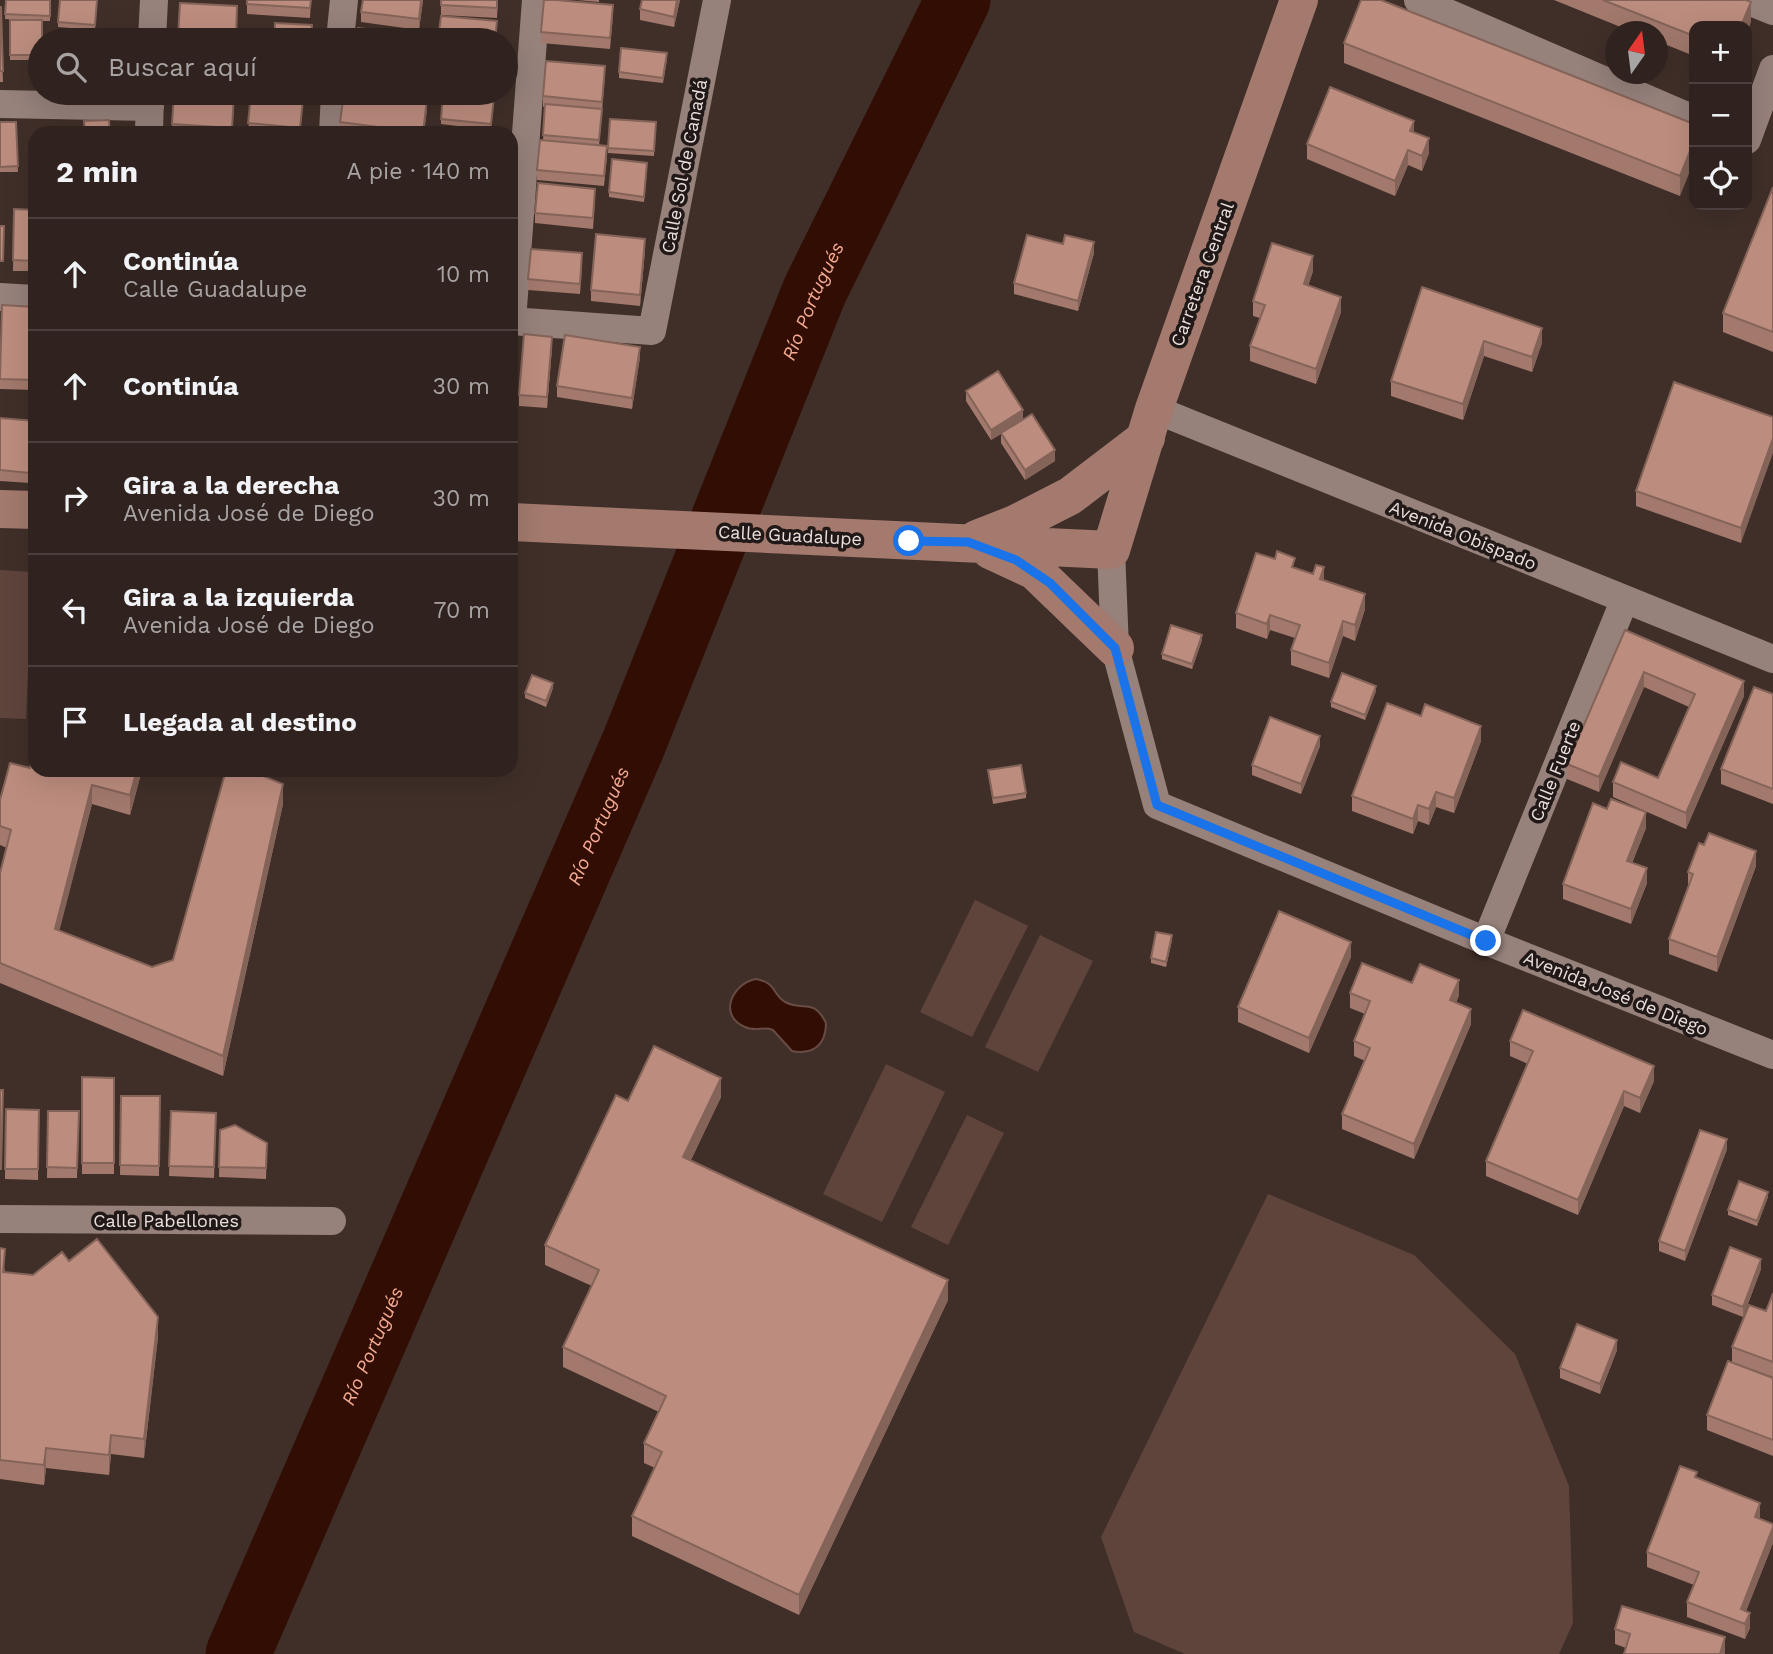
<!DOCTYPE html>
<html lang="es">
<meta charset="utf-8">
<style>
body{margin:0;font-family:"Work Sans",sans-serif;background:#3c2f2c;color:#f1f3f6}
.controls{position:absolute;right:21px;top:21px;display:grid;overflow:hidden;border-radius:14px;box-shadow:0 7px 28px #0002}
.controls button{width:63px;height:63px;display:grid;place-items:center;padding:0;border:0;border-bottom:2px solid #4b403d;background:#30231f;color:#f1f3f6;font:35px sans-serif}
.compass{position:absolute;left:1605px;top:21px;width:63px;height:63px;border-radius:50%;background:#30231f;box-shadow:0 7px 28px #0002;rotate:14deg}
.stop{position:absolute;width:21px;height:21px;margin:-16px;border:5px solid #1a73e8;border-radius:50%;background:#fff}
.stop.end{background:#1a73e8;border-color:#fff;box-shadow:0 2px 7px #0008}
.list{margin:0;padding:0;list-style:none}
h2{display:flex;justify-content:space-between;align-items:center;height:91px;margin:0;padding:0 28px;font-size:30px}
h2 small{font-size:23px;font-weight:400;color:#a8a4a4}
.list li{display:grid;grid-template-columns:46px 1fr auto;gap:21px;align-items:center;box-sizing:border-box;height:112px;padding:0 28px;border-top:2px solid #4b403d}
.list b{display:block;font-size:26px;white-space:nowrap}
.list p{margin:0;font-size:23px;white-space:nowrap;color:#a8a4a4}
.list em{font-size:23px;font-style:normal;color:#a8a4a4}
.icon{flex:none;width:38px;height:38px;fill:none;stroke:currentColor;stroke-width:2;stroke-linecap:round;stroke-linejoin:round}
.map{position:relative;flex:none;width:1773px;height:1654px;overflow:hidden}
.search{position:absolute;background:#30231f;box-shadow:0 7px 28px #0002;left:28px;top:28px;width:490px;height:77px;display:flex;align-items:center;gap:18px;box-sizing:border-box;padding:0 24px;border-radius:38px;color:#a8a4a4;font-size:26px}
.panel{position:absolute;background:#30231f;box-shadow:0 7px 28px #0002;left:28px;top:126px;width:490px;height:651px;border-radius:21px}
.map>svg:first-child{display:block}
.green{fill:#5f443c}
.water{fill:#310d03;stroke:#684c44;stroke-width:2}
.lines{fill:none;stroke-linecap:round;stroke-linejoin:round}
.river{stroke:#310d03;stroke-width:65}
.street{stroke:#96817b;stroke-width:28}
.secondary{stroke:#a37a6d;stroke-width:38}
.wall{fill:#a2796c}
.shaded-wall{fill:#846358}
.building{fill:#bc8d7e;stroke:#846358;stroke-width:2}
.route{stroke:#1a73e8;stroke-width:9}
.labels{text-anchor:middle;dominant-baseline:central;stroke-width:7;stroke-linejoin:round;paint-order:stroke}
.street-label{font-size:18px;fill:#eadfdb;stroke:#211917}
.water-label{font-size:19px;font-style:italic;fill:#f2aa93;stroke:#211917}
</style>
<div class="map">
<svg width="1773" height="1654" viewBox="0 0 1773 1654">
<rect width="100%" height="100%" fill="#402f29"/>
<path class="green" d="M0 570 32 572 26 719 0 718Z
M975 900 1028 926 972 1037 920 1012Z
M1040 935 1093 961 1038 1072 985 1047Z
M886 1064 945 1092 882 1222 823 1194Z
M967 1115 1004 1133 948 1245 911 1227Z
M1268 1194 1414 1255 1515 1354 1569 1486 1573 1623 1559 1654H1185L1134 1632 1101 1537Z"/>
<path class="water" d="M756 979C777 983 772 994 785 1002 804 1012 813 997 826 1023 826 1045 813 1055 792 1051L773 1030C764 1026 755 1032 745 1027 717 1015 733 983 756 979Z"/>
<g class="lines">
<path class="river" id="s1" d="M238 1654 633 745 815 290 958 0"/>
<path class="street" d="M1418 0 1694 119
M1746 0 1773 11
M152 40 154 0
M340 40 344 0
M0 104 150 107
M149 133 150 93
M333 133 335 93
M1747 140 1773 69
M0 297 35 299
M511 321 652 331 717 0
M512 321 536 0
M1154 409 1773 659
M1111 550 1115 648 1157 805 1486 941 1773 1055
M1486 941 1624 601
M0 1219 332 1221"/>
<path class="secondary" d="M0 509 35 510
M511 522 1111 550 1154 409 1299 0
M977 539 1015 524 1070 496 1146 438
M990 550 1035 571 1115 648"/>
</g>
<path class="wall" d="M6 0H50V21H42L40 60H10V20H29L5 19Z
M97 0 95 30 58 27V22Z
M247 0H311L310 18 247 14Z
M423 0 419 30 361 22V12Z
M441 0H498L497 18 441 15Z
M577 0H599V2Z
M642 0H680L674 27 640 20V9Z
M1554 0H1746L1751 22 1694 26V56L1657 41V32H1633Z
M180 3 236 40H178Z
M0 7 3 82H0Z
M613 15 610 49 541 43V32Z
M1344 43 1694 124 1680 196 1344 63Z
M667 59 663 83 619 78V72Z
M605 76 599 146 607 157 604 186 537 180V170L543 140 545 107H543V96Z
M248 93H305L304 104H303L300 133H248L251 98H248Z
M344 93H406V97L427 109 424 133 340 132V122Z
M494 102 491 130 441 124V119Z
M234 106 232 133H172V124Z
M610 119 656 122 654 156 608 153Z
M0 122H16L18 172H0Z
M1414 132 1429 153 1422 171 1408 165 1395 196 1307 159V144Z
M647 168 644 202 609 197V192Z
M1773 187V352L1723 332V313Z
M595 199 593 229 535 223V213Z
M14 209 35 210V271H13Z
M645 250 640 306 591 301V290Z
M1094 253 1078 311 1014 294V283Z
M582 264 580 294 528 290V279Z
M1313 271 1308 286 1341 312 1316 384 1250 361V346L1260 318 1253 316V301Z
M1422 287 1542 343 1532 372 1484 356 1463 420 1391 396V381Z
M35 307V390L0 389V351Z
M552 347 547 408 519 406V395Z
M640 357 632 409 557 397V386Z
M966 391 1023 419 1055 461 1025 480 1001 443V434L991 440 966 401Z
M1773 417 1741 543 1636 506V491Z
M0 418 35 431 30 483 0 481Z
M1295 568 1324 581 1365 609 1355 641 1343 636 1329 678 1291 665V650L1295 638 1270 630 1267 639 1236 628V613Z
M1625 630 1744 696 1686 829 1613 797V782L1658 778 1689 707 1644 687 1599 792 1567 779V764Z
M1202 640 1192 669 1162 659V654Z
M553 688 546 707 525 698V693Z
M1376 691 1365 720 1331 707V702Z
M1773 694V804L1721 784V769Z
M1481 741 1454 813 1436 807 1429 825 1418 821 1413 834 1352 811V796Z
M1320 746 1301 794 1252 775V765Z
M35 770H142L130 815 92 804 59 930 152 967 173 960 262 770V776L283 804 223 1076 0 983V873L7 848 0 845V800Z
M988 770 1026 793V798L993 804Z
M1646 828 1632 863 1647 883 1631 924 1563 899V884Z
M1756 866 1717 972 1669 954V939L1688 887V872Z
M1172 940 1166 967 1151 963V958Z
M1351 957 1309 1053 1238 1022V1007Z
M1412 983 1459 995 1456 1003 1471 1024 1414 1159 1342 1129V1114L1365 1061 1354 1056V1041L1365 1014 1350 1008V993Z
M1510 1041 1654 1081 1640 1113 1624 1106 1578 1215 1486 1176V1161L1528 1064 1510 1056Z
M82 1077 114 1078V1174H82Z
M121 1096H160L159 1176 120 1175Z
M721 1097 691 1160 948 1300 799 1615 632 1536V1516L655 1468 644 1463V1443L659 1412 563 1367V1347L592 1286 545 1265V1245L628 1101Z
M6 1109 39 1110 38 1180 5 1179Z
M48 1111H79L77 1178H47Z
M171 1111 216 1113 214 1178 169 1176Z
M220 1130 267 1143 266 1179 219 1177Z
M1727 1149 1685 1261 1659 1251V1241Z
M1768 1197 1757 1226 1728 1215V1210Z
M0 1248 5 1272 33 1275 69 1261 158 1337 144 1458 111 1454 109 1475 46 1468 44 1485 0 1479Z
M1761 1269 1743 1317 1712 1305V1295Z
M1773 1293V1377L1732 1362V1347L1766 1311Z
M1617 1350 1600 1394 1560 1378V1368Z
M1773 1378V1456L1707 1430V1415Z
M1697 1477 1760 1519 1773 1543 1746 1611 1750 1628 1745 1639 1687 1617V1602L1694 1585 1647 1567V1552Z
M1615 1629 1725 1653 1626 1648 1615 1644Z"/>
<path class="shaded-wall" d="M421 0H423L419 30V19Z
M677 0H680L674 27V17Z
M1751 2V22L1747 33V26H1741Z
M427 99V109L424 133H423Z
M1414 121V136L1410 131Z
M1429 138V153L1422 171V156Z
M1694 141V161L1680 196V176Z
M1408 150V165L1395 196V181Z
M645 239V250L640 306V295Z
M1094 242V253L1078 311V301Z
M1313 256V271L1304 299V284Z
M1341 297V312L1316 384V369Z
M1542 328V343L1532 372V357Z
M552 337V347L547 408V397Z
M1484 341V356L1463 420V404Z
M640 347V357L632 409V398Z
M1023 410V420L991 440V430Z
M35 421V431L30 483V473Z
M1773 438V453L1741 543V528Z
M1055 450V461L1025 480V470Z
M1324 567V583L1320 579Z
M1365 594V609L1355 641V625Z
M1270 615V630L1267 639V624Z
M1343 621V636L1329 678V663Z
M1202 635V640L1192 669V664Z
M1644 672V687L1599 792V777Z
M1744 681V696L1686 829V813Z
M553 683V688L546 707V701Z
M1376 686V691L1365 720V715Z
M1481 726V741L1454 813V798Z
M1320 736V746L1301 794V784Z
M137 770H142L130 815V795Z
M283 784V804L223 1076V1056Z
M92 785V804L55 948V929Z
M1436 792V807L1429 825V809Z
M1418 805V821L1413 834V819Z
M1646 812V828L1627 876V861Z
M1756 851V866L1717 972V957Z
M1647 868V883L1631 924V909Z
M1172 935V940L1166 967V962Z
M1351 942V957L1309 1053V1038Z
M1459 980V995L1450 1015V1000Z
M1471 1009V1024L1414 1159V1144Z
M1654 1066V1081L1640 1113V1098Z
M721 1078V1097L683 1176V1157Z
M1624 1091V1106L1578 1215V1200Z
M1727 1139V1149L1685 1261V1251Z
M1768 1192V1197L1757 1226V1221Z
M1761 1259V1269L1743 1317V1307Z
M948 1280V1300L799 1615V1595Z
M158 1317V1337L144 1458V1439Z
M1617 1340V1350L1600 1394V1384Z
M111 1435V1454L109 1475V1455Z
M46 1448V1468L44 1485V1465Z
M1760 1503V1518L1755 1532V1517Z
M1773 1527V1543L1741 1624V1609Z
M1750 1613V1628L1745 1639V1624Z
M1725 1637V1654H1720Z"/>
<path class="building" d="M6 0H50V16L5 14Z
M60 0H97L95 25 58 22Z
M247 0H311L310 8 247 4Z
M363 0H421L419 19 361 12Z
M441 0H497V8L441 5Z
M544 0H556L613 5 610 38 541 32Z
M642 0H677L674 17 640 9Z
M1361 0H1381L1694 124V141L1680 176 1344 43Z
M1603 0H1746L1751 2 1741 26H1694V36Z
M180 3 237 6 236 40 178 37Z
M0 7H1L3 71H0Z
M441 16 497 21 495 40H438Z
M10 20H42V40H40V55H10Z
M275 23 312 25 311 40H274Z
M358 28 407 34 406 40H356Z
M621 48 667 53 663 78 619 72Z
M546 61 605 66 602 102 543 96Z
M1330 87 1414 121 1410 131 1429 138 1422 156 1408 150 1395 181 1307 144Z
M174 93 234 95 232 128 172 124Z
M344 93H375L427 99 423 133 340 122Z
M443 93 494 97 491 124 441 119Z
M251 95 303 100 300 128 248 123Z
M545 104 602 109 599 140 543 135Z
M610 119 656 122 654 151 608 148Z
M109 120 110 133H85L84 121Z
M0 122H16L18 166 0 167Z
M540 140 607 146 604 176 537 170Z
M612 159 647 163 644 197 609 192Z
M538 183 595 189 593 218 535 213Z
M1773 187V332L1723 313Z
M14 209 35 210V261L13 260Z
M0 226H4L3 261H0Z
M596 234 645 239 640 295 591 290Z
M1027 235 1063 244 1065 235 1094 242 1078 301 1014 283Z
M1272 243 1313 256 1304 284 1341 297 1316 369 1250 346 1265 305 1253 301Z
M531 249 582 253 580 284 528 279Z
M1422 287 1542 328 1532 357 1484 341 1463 404 1391 381Z
M2 305 35 307V380L0 379Z
M524 334 552 337 547 397 519 395Z
M565 335 640 347 632 398 557 386Z
M998 371 1023 410 991 430 966 391Z
M1674 382 1773 417V438L1741 528 1636 491Z
M1032 414 1055 450 1025 470 1001 433Z
M0 418 35 421 30 473 0 470Z
M1277 551 1295 558 1292 567 1313 574 1316 565 1324 567 1320 579 1365 594 1355 625 1343 621 1329 663 1291 650 1300 625 1270 615 1267 624 1236 613 1256 553 1275 559Z
M1171 625 1202 635 1192 664 1162 654Z
M1625 630 1744 681 1686 813 1613 782 1621 762 1658 778 1695 694 1644 672 1599 777 1567 764Z
M1342 673 1376 686 1365 715 1331 702Z
M532 675 553 683 546 701 525 693Z
M1754 687 1773 694V789L1721 769Z
M1387 703 1421 716 1425 704 1481 726 1454 798 1436 792 1429 809 1418 805 1413 819 1352 796Z
M1270 717 1320 736 1301 784 1252 765Z
M35 749V770H137L130 795 92 785 55 929 152 967 173 960 226 770H259L258 774 283 784 223 1056 0 963V873L11 830 0 826V800L10 763 30 768Z
M1021 765 1026 793 993 798 988 770Z
M1611 799 1646 812 1627 861 1647 868 1631 909 1563 884 1593 803 1607 809Z
M1709 833 1756 851 1717 957 1669 939 1693 874 1688 872 1699 843 1704 845Z
M1279 911 1351 942 1309 1038 1238 1007Z
M1156 932 1172 935 1166 962 1151 958Z
M1362 963 1412 983 1420 964 1459 980 1450 1000 1471 1009 1414 1144 1342 1114 1370 1048 1354 1041 1370 1001 1350 993Z
M1523 1010 1654 1066 1640 1098 1624 1091 1578 1200 1486 1161 1533 1051 1510 1041Z
M654 1046 721 1078 683 1157 948 1280 799 1595 632 1516 662 1452 644 1443 666 1396 563 1347 599 1270 545 1245 616 1095 628 1101Z
M82 1077 114 1078V1163H82Z
M0 1090H3L1 1169H0Z
M121 1096H160L159 1166 120 1165Z
M6 1109 39 1110 38 1169H5Z
M48 1111H79L77 1168 47 1167Z
M171 1111 216 1113 214 1167 169 1166Z
M235 1125 267 1143 266 1168 219 1167 220 1130Z
M1700 1130 1727 1139 1685 1251 1659 1241Z
M1739 1181 1768 1192 1757 1221 1728 1210Z
M97 1239 158 1317 144 1439 111 1435 109 1455 46 1448 44 1465 0 1460V1248L5 1249 3 1272 33 1275 62 1252 69 1261Z
M1730 1247 1761 1259 1743 1307 1712 1295Z
M1773 1293V1362L1732 1347 1749 1305 1766 1311Z
M1577 1324 1617 1340 1600 1384 1560 1368Z
M1728 1361 1773 1378V1440L1707 1415Z
M1680 1466 1697 1472 1695 1477 1760 1503 1755 1517 1773 1524V1527L1741 1609 1750 1613 1745 1624 1687 1602 1699 1572 1647 1552Z
M1622 1606 1725 1637 1720 1654H1624L1630 1634 1615 1629Z"/>
<g class="lines">
<path class="route" d="M909 541 968 542 1016 560 1050 583 1115 648 1157 805 1486 941"/>
</g>
<g class="labels">
<g class="street-label">
<text transform="translate(684 166) rotate(-79)">Calle Sol de Canadá</text>
<text transform="translate(1202 274) rotate(-70)">Carretera Central</text>
<text transform="translate(790 535) rotate(3)">Calle Guadalupe</text>
<text transform="translate(1463 535) rotate(22)">Avenida Obispado</text>
<text transform="translate(1555 771) rotate(-68)">Calle Fuerte</text>
<text transform="translate(1616 993) rotate(22)">Avenida José de Diego</text>
<text x="166" y="1220">Calle Pabellones</text>
</g>
<g class="water-label">
<text stroke="none"><textPath href="#s1" startOffset="1470">Río Portugués</textPath></text>
<text stroke="none"><textPath href="#s1" startOffset="903">Río Portugués</textPath></text>
<text stroke="none"><textPath href="#s1" startOffset="336">Río Portugués</textPath></text>
</g>
</g>
</svg>
<div class="controls">
<button>+</button>
<button>−</button>
<button><svg class="icon" aria-label="locate" viewBox="0 0 24 24"><circle cx="12" cy="12" r="6"/><path d="M12 2v4M12 18v4M2 12h4M18 12h4"/></svg></button>
</div>
<svg class="compass" viewBox="-18 -18 36 36"><path d="M0-13l5 13h-10z" fill="#e53935"/><path d="M0 13l5-13h-10z" fill="#a8a4a4"/></svg>
<div class="stop" style="left:909px;top:541px"></div>
<div class="stop end" style="left:1486px;top:941px"></div>
<div class="search"><svg class="icon" aria-label="search" viewBox="0 0 24 24"><circle cx="10" cy="10" r="6"/><path d="M15 15l6 6"/></svg>Buscar aquí</div>
<section class="panel">
<h2>2 min<small>A pie · 140 m</small></h2>
<ul class="list">
<li><svg class="icon" aria-label="ahead" viewBox="0 0 24 24"><path d="M12 20V5M6 11l6-6 6 6"/></svg><div><b>Continúa</b><p>Calle Guadalupe</p></div><em>10 m</em></li>
<li><svg class="icon" aria-label="ahead" viewBox="0 0 24 24"><path d="M12 20V5M6 11l6-6 6 6"/></svg><div><b>Continúa</b></div><em>30 m</em></li>
<li><svg class="icon" aria-label="right" viewBox="0 0 24 24"><path d="M7 20v-9h11M14 6l5 5-5 5"/></svg><div><b>Gira a la derecha</b><p>Avenida José de Diego</p></div><em>30 m</em></li>
<li><svg class="icon" aria-label="left" viewBox="0 0 24 24"><path d="M17 20v-9H6M10 6l-5 5 5 5"/></svg><div><b>Gira a la izquierda</b><p>Avenida José de Diego</p></div><em>70 m</em></li>
<li><svg class="icon" aria-label="arrive" viewBox="0 0 24 24"><path d="M6 21V4h12l-3 4 3 4H6"/></svg><div><b>Llegada al destino</b></div></li>
</ul>
</section>
</div>
